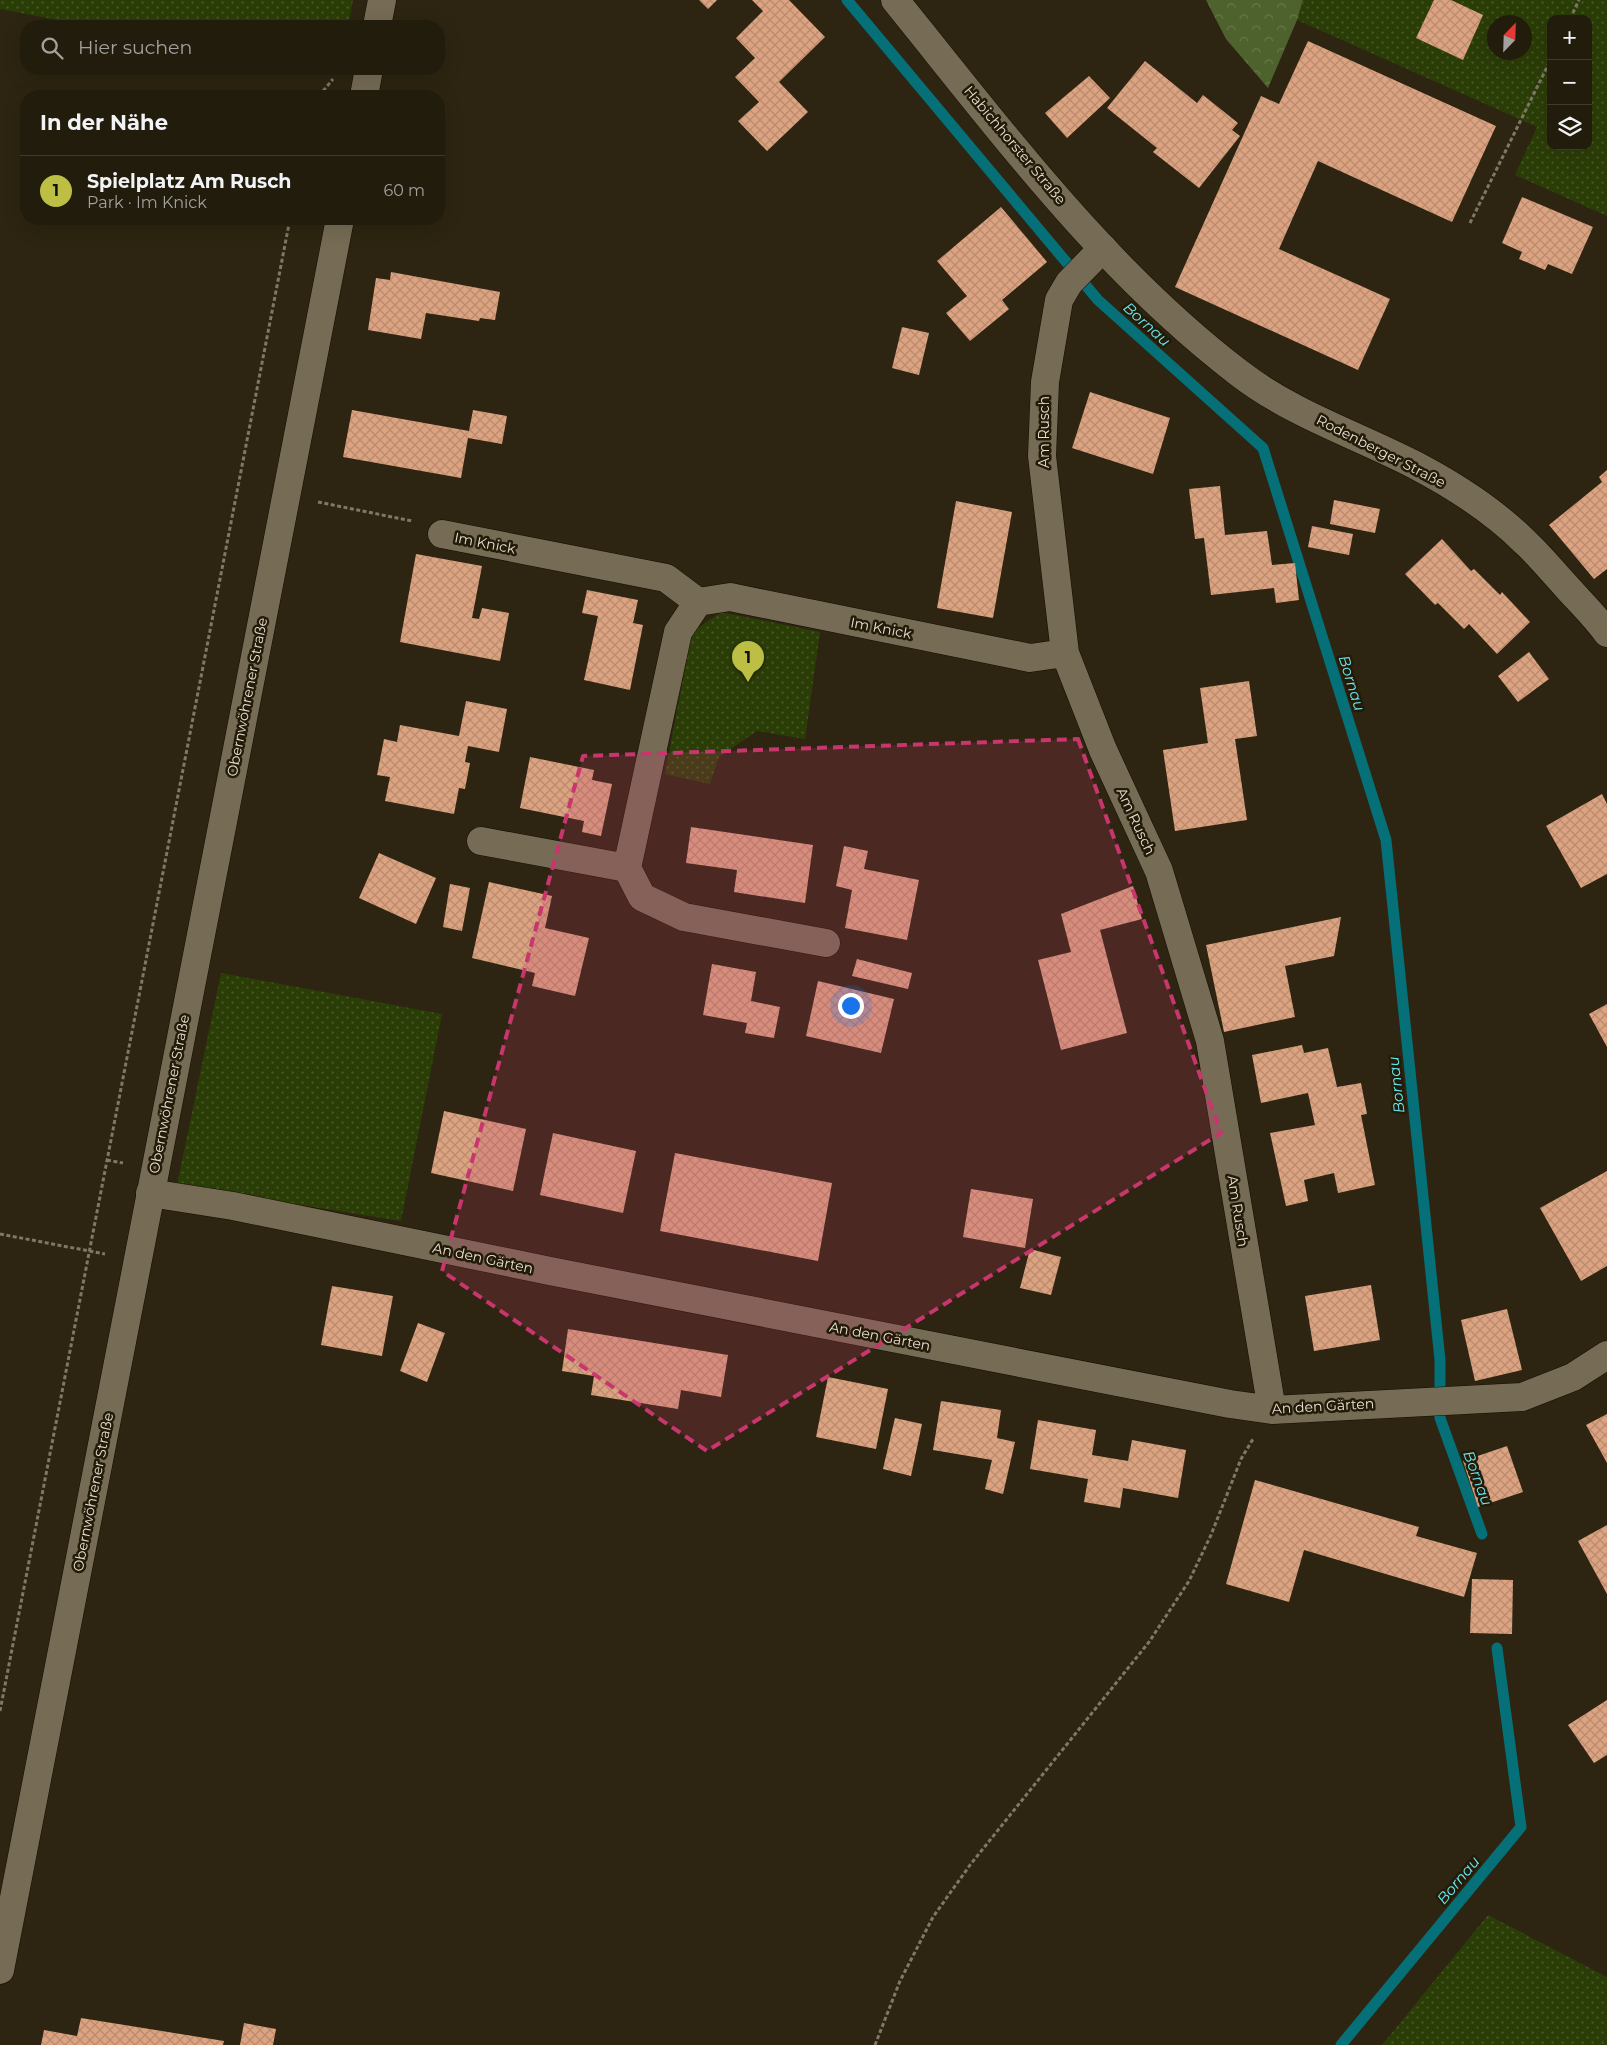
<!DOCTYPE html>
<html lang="de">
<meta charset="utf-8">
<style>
body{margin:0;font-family:Montserrat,sans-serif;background:#2a2516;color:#f1f3f6}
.controls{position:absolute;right:15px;top:15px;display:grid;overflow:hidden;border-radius:10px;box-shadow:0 5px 20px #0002}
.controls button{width:45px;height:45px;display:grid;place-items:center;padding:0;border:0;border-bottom:1px solid #3f3a2e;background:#221c0d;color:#f1f3f6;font:25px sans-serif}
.compass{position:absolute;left:1487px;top:15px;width:45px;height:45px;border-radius:50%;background:#221c0d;box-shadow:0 5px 20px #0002;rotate:23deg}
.you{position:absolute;left:850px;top:1005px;width:18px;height:18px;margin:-12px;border:4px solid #fff;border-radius:50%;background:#1a73e8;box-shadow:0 0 0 8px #1a73e833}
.badge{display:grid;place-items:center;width:32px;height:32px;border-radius:50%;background:#bcbf44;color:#111;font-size:16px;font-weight:700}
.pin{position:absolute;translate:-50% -41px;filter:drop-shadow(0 1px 2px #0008)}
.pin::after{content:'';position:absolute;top:26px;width:18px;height:15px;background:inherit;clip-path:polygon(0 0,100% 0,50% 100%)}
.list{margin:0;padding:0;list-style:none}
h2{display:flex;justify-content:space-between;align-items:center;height:65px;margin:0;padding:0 20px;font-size:21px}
h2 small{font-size:16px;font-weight:400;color:#a2a19d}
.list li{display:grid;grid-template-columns:32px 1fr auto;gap:15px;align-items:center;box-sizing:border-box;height:70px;padding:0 20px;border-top:1px solid #3f3a2e}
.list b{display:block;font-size:19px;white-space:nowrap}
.list p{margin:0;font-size:16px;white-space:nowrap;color:#a2a19d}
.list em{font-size:16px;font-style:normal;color:#a2a19d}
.icon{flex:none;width:28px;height:28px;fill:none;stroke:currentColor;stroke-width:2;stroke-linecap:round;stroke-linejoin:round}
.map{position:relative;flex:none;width:1607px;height:2045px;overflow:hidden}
.search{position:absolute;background:#221c0d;box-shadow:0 5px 20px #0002;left:20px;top:20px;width:425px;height:55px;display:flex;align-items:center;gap:12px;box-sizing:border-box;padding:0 18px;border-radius:20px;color:#a2a19d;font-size:19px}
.panel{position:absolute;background:#221c0d;box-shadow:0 5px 20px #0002;left:20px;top:90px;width:425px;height:135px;border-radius:20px}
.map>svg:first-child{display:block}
.green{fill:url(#green-dots);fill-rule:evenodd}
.forest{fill:url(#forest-crowns)}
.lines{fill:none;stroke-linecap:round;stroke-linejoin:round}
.stream{stroke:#057077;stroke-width:11}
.building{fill:url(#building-cross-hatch)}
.minor-casing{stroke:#150d00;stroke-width:29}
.tertiary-casing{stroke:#150d00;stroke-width:29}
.secondary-casing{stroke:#150d00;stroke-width:29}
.path{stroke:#7f7868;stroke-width:3;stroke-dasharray:4 2.5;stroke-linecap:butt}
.minor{stroke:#766c55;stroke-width:28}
.tertiary{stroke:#766c55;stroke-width:28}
.secondary{stroke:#766c55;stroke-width:28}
.marked{fill:#c7366d;fill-opacity:0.2;stroke:#c7366d;stroke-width:4;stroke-dasharray:10 6;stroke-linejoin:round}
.labels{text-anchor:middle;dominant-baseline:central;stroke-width:5;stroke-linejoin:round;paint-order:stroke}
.street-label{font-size:14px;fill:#e6e0d4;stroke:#231b07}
.water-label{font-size:15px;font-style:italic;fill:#69e9f4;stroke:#231b07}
</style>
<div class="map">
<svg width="1607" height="2045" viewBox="0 0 1607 2045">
<defs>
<pattern id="green-dots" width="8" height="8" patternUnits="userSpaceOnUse" patternTransform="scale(1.25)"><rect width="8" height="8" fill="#2b3d07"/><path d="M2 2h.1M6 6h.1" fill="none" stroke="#4a592a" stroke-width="1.8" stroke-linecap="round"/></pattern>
<pattern id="forest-crowns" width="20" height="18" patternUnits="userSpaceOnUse" patternTransform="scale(1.25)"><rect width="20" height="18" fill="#4d622c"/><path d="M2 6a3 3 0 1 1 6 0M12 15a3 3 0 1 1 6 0" fill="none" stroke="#67784a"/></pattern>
<pattern id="building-cross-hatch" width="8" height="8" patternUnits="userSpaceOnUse" patternTransform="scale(1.25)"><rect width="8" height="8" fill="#dda380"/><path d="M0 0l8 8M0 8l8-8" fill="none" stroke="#b78b70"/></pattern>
</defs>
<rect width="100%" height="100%" fill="#2d2511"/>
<path class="green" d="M0 0H353L348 26H89L0 9Z
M1303 0H1607V216L1515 175 1537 127 1297 20ZM1551 19H1588V146H1551ZM1494 22H1524V52H1494Z
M721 612 820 632 805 739 757 731 719 757 710 784 665 774 692 632Z
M221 973 442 1014 401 1221 177 1185Z
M1488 1915 1607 1977V2045H1382Z"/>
<path class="forest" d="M1206 0H1303L1297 20 1268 88 1226 39Z"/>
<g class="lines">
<path class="stream" d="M847 0 1098 300 1263 448 1386 840 1440 1360V1418L1482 1534
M1341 2045 1521 1827 1497 1648"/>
</g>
<path class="building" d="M699 0H717L708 9Z
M752 0H789L825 37 779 82 808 112 767 151 738 121 759 102 735 77 755 58 736 38 763 11Z
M1434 0H1451L1483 15 1463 60 1416 38Z
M1308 41 1496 126 1452 222 1318 161 1279 249 1390 299 1358 370 1175 287 1261 96 1279 104Z
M1145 61 1197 103 1203 95 1238 123 1232 130 1240 136 1199 188 1153 152 1157 148 1107 108Z
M1089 76 1110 98 1067 138 1045 113Z
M1522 197 1593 227 1572 274 1548 264 1545 270 1519 259 1522 252 1502 243Z
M1001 207 1047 262 1002 300 1009 309 970 341 946 313 967 296 937 261Z
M391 272 500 292 495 320 480 318 479 321 426 313 421 339 368 330 376 278 390 280Z
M902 327 929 333 919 375 892 368Z
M1090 392 1170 418 1153 474 1072 448Z
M352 410 469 431 473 410 507 416 502 444 468 438 461 478 343 457Z
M1607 470V569L1594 579 1549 525 1602 482 1599 477Z
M1220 486 1225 535 1267 531 1272 565 1295 563 1299 600 1276 603 1274 588 1211 595 1204 538 1195 539 1189 489Z
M1334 500 1380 509 1375 533 1330 524Z
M956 501 1012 512 993 618 937 608Z
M1312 526 1353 534 1349 555 1308 547Z
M1442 539 1471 571 1474 569 1500 595 1502 592 1530 622 1497 654 1469 624 1464 629 1438 603 1435 605 1405 574Z
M416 554 482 566 472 618 479 619 482 608 509 613 500 661 400 642Z
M587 590 638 600 633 623 643 625 630 690 584 680 598 616 582 613Z
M1529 652 1549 679 1518 702 1498 676Z
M1249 681 1257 736 1235 739 1247 820 1175 831 1163 750 1208 743 1200 688Z
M466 701 507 709 499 752 468 746 465 762 470 763 465 789 459 788 454 814 385 801 390 777 377 775 384 739 397 742 400 725 459 736Z
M530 757 594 770 592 780 612 784 601 836 582 832 584 821 520 808Z
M1602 794 1607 804V874L1581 888 1546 826Z
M691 827 813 845 805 903 734 892 737 870 686 863Z
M844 846 868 851 864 869 919 880 907 940 845 928 852 890 836 886Z
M379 853 436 878 416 924 359 898Z
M489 882 552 896 545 928 589 938 575 996 532 986 535 973 472 958Z
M450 884 470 888 462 931 443 927Z
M1133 886 1142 919 1100 930 1127 1033 1061 1050 1038 960 1071 952 1061 914Z
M1341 917 1334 956 1285 966 1295 1017 1224 1032 1206 945Z
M857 959 912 973 908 989 852 976Z
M712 964 756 972 751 1001 780 1007 774 1038 745 1033 747 1023 703 1015Z
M818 981 894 999 881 1053 806 1036Z
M1607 1004V1047L1589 1014Z
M1302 1045 1304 1053 1328 1048 1337 1087 1361 1083 1367 1114 1361 1115 1375 1185 1338 1193 1334 1173 1304 1180 1308 1201 1286 1206 1270 1133 1315 1125 1308 1093 1261 1103 1252 1055Z
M444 1111 526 1129 513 1191 431 1173Z
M553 1133 636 1151 623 1213 540 1195Z
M675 1153 832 1183 818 1261 660 1231Z
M1607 1171V1266L1581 1281 1540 1208Z
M971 1189 1033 1199 1025 1248 963 1237Z
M1030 1249 1061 1257 1051 1295 1020 1288Z
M1371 1285 1380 1340 1314 1351 1305 1296Z
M332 1286 393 1296 382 1356 321 1345Z
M1507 1309 1522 1370 1475 1381 1461 1320Z
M418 1323 445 1333 427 1382 400 1371Z
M568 1329 728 1355 721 1397 681 1390 678 1409 591 1395 594 1376 562 1371Z
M828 1377 888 1389 876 1449 816 1437Z
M941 1401 1001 1410 997 1438 1015 1442 1003 1494 985 1489 992 1460 933 1450Z
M1607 1414V1463L1586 1425Z
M895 1418 922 1424 911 1476 883 1469Z
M1038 1420 1096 1430 1092 1455 1128 1461 1132 1440 1186 1450 1178 1498 1123 1488 1120 1508 1084 1502 1088 1479 1030 1469Z
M1507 1446 1523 1492 1478 1507 1463 1461Z
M1255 1480 1419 1527 1416 1536 1477 1553 1464 1597 1304 1550 1289 1602 1226 1584Z
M1607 1525V1594L1578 1541Z
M1472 1579 1513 1580 1512 1634 1470 1633Z
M1607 1700V1755L1594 1763 1568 1725Z
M81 2018 224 2041 223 2045H41L44 2030 77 2036Z
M244 2023 276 2029 273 2045H240Z"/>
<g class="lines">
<g class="minor-casing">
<path id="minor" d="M1103 248 1069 283 1059 300 1045 382 1042 456 1065 653 1103 750 1159 871 1210 1041 1272 1410
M442 534 666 578 698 602
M481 841 627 868
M826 943 684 917 642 897 627 868 678 632 698 602 730 597 1030 658 1065 653
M150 1193 233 1206 550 1271 1230 1404 1272 1410 1522 1397 1573 1377 1607 1355"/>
</g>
<g class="tertiary-casing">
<path id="tertiary" d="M377 26 382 0
M364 96 369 69
M0 1970 340 219"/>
</g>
<g class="secondary-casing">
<path id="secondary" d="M895 0C1001 131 1104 270 1239 373 1292 414 1357 435 1415 465 1455 486 1494 511 1526 543 1540 556 1552 571 1565 585 1579 601 1595 616 1607 633"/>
</g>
<path class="path" d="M1570 19 1579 0
M319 96 333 79
M1470 223 1551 59
M318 502 412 521
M107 1160 123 1163
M0 1234 105 1254
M0 1711 290 219
M875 2045 900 1981 933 1917 970 1865 1149 1642 1189 1581 1211 1535 1241 1459 1253 1439"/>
<use href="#minor" class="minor"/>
<use href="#tertiary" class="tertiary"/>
<use href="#secondary" class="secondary"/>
</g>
<path class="marked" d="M1078 739 1221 1133 707 1451 442 1271 583 756Z"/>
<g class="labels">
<g class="street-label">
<text transform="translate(1015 145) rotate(50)">Habichhorster Straße</text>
<text transform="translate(1044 432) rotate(-90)">Am Rusch</text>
<text transform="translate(1381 451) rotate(27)">Rodenberger Straße</text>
<text transform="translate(485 543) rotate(11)">Im Knick</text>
<text transform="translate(881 628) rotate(11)">Im Knick</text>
<text transform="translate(247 697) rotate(-79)">Obernwöhrener Straße</text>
<text transform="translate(1136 821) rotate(65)">Am Rusch</text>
<text transform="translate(169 1094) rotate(-79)">Obernwöhrener Straße</text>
<text transform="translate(1238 1211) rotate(81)">Am Rusch</text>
<text transform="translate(483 1258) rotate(12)">An den Gärten</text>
<text transform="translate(880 1336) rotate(11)">An den Gärten</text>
<text transform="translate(1323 1406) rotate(-3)">An den Gärten</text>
<text transform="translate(93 1492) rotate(-79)">Obernwöhrener Straße</text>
</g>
<g class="water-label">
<text transform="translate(1147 324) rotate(42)">Bornau</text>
<text transform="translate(1352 683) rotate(73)">Bornau</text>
<text transform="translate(1396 1085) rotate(-96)">Bornau</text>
<text transform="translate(1478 1478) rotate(70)">Bornau</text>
<text transform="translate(1458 1880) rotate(-50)">Bornau</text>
</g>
</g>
</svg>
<div class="controls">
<button>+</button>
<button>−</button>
<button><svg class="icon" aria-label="layers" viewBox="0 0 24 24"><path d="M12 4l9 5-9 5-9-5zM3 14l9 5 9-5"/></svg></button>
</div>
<svg class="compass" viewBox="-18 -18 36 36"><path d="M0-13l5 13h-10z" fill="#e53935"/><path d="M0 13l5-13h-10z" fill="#a2a19d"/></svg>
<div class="you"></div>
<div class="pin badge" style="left:748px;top:682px">1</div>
<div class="search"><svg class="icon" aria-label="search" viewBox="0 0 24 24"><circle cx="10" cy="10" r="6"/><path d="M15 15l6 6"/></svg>Hier suchen</div>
<section class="panel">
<h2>In der Nähe<small></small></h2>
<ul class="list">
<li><span class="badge">1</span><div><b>Spielplatz Am Rusch</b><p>Park · Im Knick</p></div><em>60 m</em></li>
</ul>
</section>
</div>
